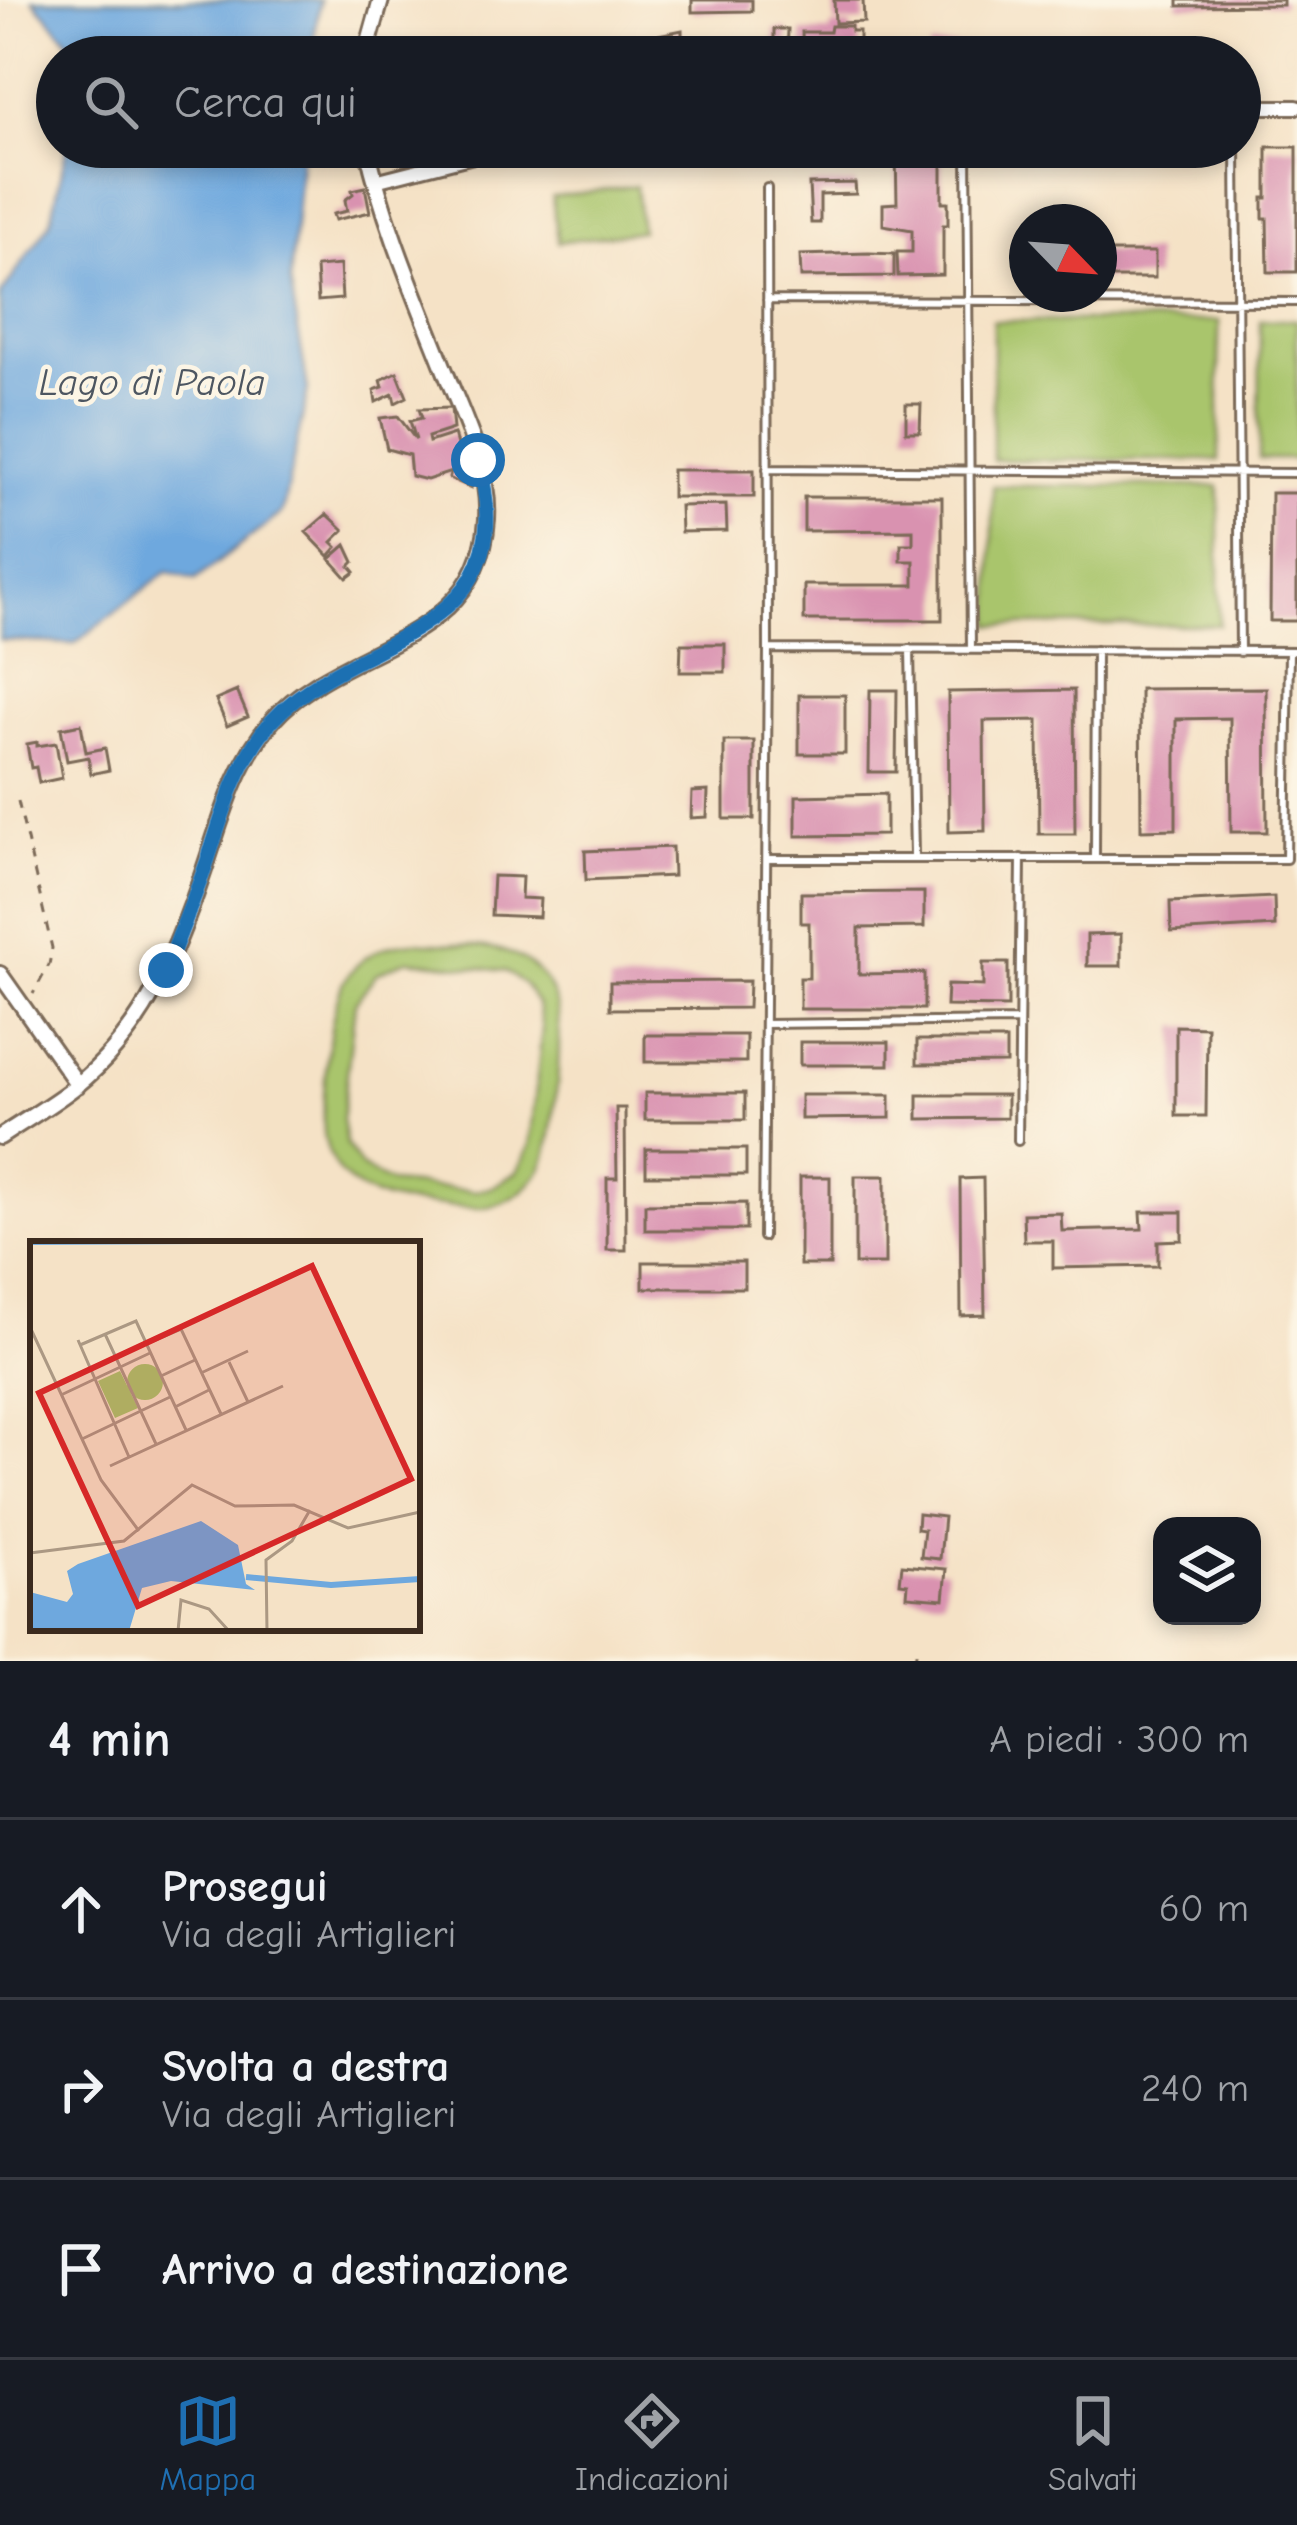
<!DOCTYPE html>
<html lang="it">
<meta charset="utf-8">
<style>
body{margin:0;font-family:"Comic Neue",sans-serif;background:#20242c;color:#f1f3f6}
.controls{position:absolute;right:36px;bottom:36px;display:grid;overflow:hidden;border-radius:24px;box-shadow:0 6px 18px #0003}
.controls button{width:108px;height:108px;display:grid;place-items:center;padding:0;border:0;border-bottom:3px solid #363941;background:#171b24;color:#f1f3f6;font:60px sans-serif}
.compass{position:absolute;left:1009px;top:204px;width:108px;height:108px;border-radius:50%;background:#171b24;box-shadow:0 6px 18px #0003;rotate:115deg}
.stop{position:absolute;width:36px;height:36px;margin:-27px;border:9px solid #1f6fb2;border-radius:50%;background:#fff}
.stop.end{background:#1f6fb2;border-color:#fff;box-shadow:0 3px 12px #0008}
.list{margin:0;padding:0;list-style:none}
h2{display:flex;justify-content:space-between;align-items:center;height:156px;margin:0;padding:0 48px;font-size:51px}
h2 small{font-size:39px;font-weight:400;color:#9ea1a6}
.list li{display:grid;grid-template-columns:78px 1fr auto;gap:36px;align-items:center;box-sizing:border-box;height:180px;padding:0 48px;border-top:3px solid #363941}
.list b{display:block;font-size:45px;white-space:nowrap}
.list p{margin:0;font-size:39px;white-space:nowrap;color:#9ea1a6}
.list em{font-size:39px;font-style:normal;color:#9ea1a6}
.icon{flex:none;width:66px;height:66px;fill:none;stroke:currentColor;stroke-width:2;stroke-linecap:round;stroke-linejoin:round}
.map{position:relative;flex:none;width:1297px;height:1661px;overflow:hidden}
.search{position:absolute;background:#171b24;box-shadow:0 6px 18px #0003;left:36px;right:36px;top:36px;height:132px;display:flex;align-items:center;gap:30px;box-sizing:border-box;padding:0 42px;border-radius:66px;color:#9ea1a6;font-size:45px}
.sheet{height:696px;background:#171b24}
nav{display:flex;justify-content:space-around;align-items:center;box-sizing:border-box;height:168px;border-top:3px solid #363941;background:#171b24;font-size:33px;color:#9ea1a6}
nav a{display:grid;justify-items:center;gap:6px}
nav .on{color:#1f6fb2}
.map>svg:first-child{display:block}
.green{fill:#a9c56c;stroke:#727845;stroke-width:3;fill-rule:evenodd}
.water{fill:#6ea8de;stroke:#54697e;stroke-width:3}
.building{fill:#d992b0}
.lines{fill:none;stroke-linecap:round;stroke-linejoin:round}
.service-casing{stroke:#7c6a59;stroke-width:12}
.minor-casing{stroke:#7c6a59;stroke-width:18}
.tertiary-casing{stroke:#7c6a59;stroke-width:20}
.path{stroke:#7c6a59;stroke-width:3;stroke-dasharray:9 9;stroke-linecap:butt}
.service{stroke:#fff;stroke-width:6}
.minor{stroke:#fff;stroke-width:12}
.tertiary{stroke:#fff;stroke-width:14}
.route{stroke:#1f6fb2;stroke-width:15}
.labels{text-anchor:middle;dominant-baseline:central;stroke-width:9;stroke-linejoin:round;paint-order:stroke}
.water-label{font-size:39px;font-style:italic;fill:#4d5661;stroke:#fcf5e5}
.inset-river{fill:none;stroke:#6ea8de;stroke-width:6}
.inset-road{fill:none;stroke:#ab9883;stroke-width:3}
.view{fill:#d62828;fill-opacity:0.15;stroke:#d62828;stroke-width:6}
.inset-edge{fill:none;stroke:#3b2a1e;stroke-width:6}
</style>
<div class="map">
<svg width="1297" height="1661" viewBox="0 0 1297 1661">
<rect width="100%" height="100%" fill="#fcf5e5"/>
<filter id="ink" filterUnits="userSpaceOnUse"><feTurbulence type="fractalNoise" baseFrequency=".00833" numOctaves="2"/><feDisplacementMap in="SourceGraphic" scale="24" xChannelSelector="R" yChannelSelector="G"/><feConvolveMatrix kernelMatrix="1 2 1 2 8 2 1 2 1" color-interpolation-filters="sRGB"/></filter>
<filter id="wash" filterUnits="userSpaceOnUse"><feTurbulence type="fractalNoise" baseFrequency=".004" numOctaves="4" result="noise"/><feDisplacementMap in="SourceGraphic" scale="48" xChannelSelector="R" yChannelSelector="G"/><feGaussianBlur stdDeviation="2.7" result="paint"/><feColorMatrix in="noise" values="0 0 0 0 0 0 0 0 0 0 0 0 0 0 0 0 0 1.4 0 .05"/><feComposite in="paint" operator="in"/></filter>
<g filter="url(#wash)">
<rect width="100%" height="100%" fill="#f5e2c6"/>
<path class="green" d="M636 186 641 231 558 242 552 197Z
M1260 320H1297V459H1259Z
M993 321H1219V460H993Z
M993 486H1219V625H992Z
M414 942C447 945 494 941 523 960 539 970 551 986 556 1004 564 1032 555 1143 541 1169 529 1191 506 1205 481 1208 441 1204 388 1209 354 1185 337 1174 329 1158 325 1139 320 1109 329 1008 344 982 359 956 385 943 414 942ZM407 960 505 971 524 984 538 1005 542 1029 530 1147 517 1172 492 1187 475 1191 390 1183 361 1167 346 1143 342 1119 355 1003 376 974Z"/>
<path class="water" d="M33 0H320L311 57H83Z
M67 147H302L290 281 308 390 282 513 195 580 167 572 74 644 0 640V296L51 221Z"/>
<g id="blocks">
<path class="building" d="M692 0H752V11L692 12Z
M834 0H863L864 22 835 23Z
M1178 0H1283V5L1178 6Z
M831 26H851V31H859V57H803L802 32H830Z
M774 29H788L787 57H774Z
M682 30V43H675V57H656V48H648V37Z
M723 42H756V53L723 57Z
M970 45V57H929V46Z
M1267 147H1297V272H1268L1267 218H1263V198H1267Z
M942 149V202H948V225H943V275L898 276 897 252H912V230L883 225V204L897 203 896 150Z
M855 183 856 194 820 195V223H811L809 184Z
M365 187 370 212 335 220 333 214 347 211 345 200 353 194 352 190Z
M1099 252H1155V278H1099Z
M869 253 894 254V276L801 277 800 255Z
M340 265 342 299 318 301 316 267Z
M397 372 407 397 395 403 393 394 376 402 374 390 383 387 381 380Z
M906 404H921L920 432H906Z
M451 408 453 429 428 437 429 442 454 434 457 445H465L477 481 471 488 449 478 451 472 427 480 411 476 409 455 387 449 380 418 398 416 416 440 410 421 422 418 419 409Z
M672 470H754V497H672Z
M1271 493H1297V621H1270Z
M804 497H942V620H804V585H914V561H901V544H913V530L804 531Z
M726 505 727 531 681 532 680 506Z
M327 514 344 530 332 542 337 547 329 556 306 532Z
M346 545 354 562 350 566 355 572 347 578 330 559Z
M681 644H725V672H680Z
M1266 688 1267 832H1231L1230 718 1176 719V829L1141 830 1140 689Z
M870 690H897L896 772H869Z
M1074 690 1075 834H1039L1038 720 984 721 985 831 949 832 948 692Z
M237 691 248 717 227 726 216 700Z
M799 695H845V754H799Z
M81 724 86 752 105 748 109 770 91 774 88 757 67 761 61 728Z
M724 741H754V819H724Z
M37 742V746L56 743 62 778 39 783 36 767 31 768 27 744Z
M708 791 707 817 691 818 692 792Z
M886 794V835L796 836V796Z
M672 847 673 876 586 880 585 851Z
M493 876 522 877 521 898 540 899 539 917 491 915Z
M924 892V927L859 928V974L924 973V1009H800V978H809V923H801V893Z
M1274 897 1275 926 1171 932 1170 902Z
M1121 934V966H1087V935Z
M983 963H1008V1007L946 1006 947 985 983 986Z
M749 981 748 1008 610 1009V982Z
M1176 1026 1207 1027 1206 1116H1176Z
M645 1035H746V1062H645Z
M917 1040H1006V1063L917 1064Z
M800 1042H889V1065H800Z
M645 1093H745V1120H645Z
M801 1095H890V1118L801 1119Z
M918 1095H1007V1118L918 1119Z
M616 1108H625L626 1250H607V1178H617Z
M646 1149H746V1175H646Z
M855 1176H885V1264H855Z
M800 1177H830V1265H800Z
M983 1178 985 1315 961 1316 960 1179Z
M746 1203V1230H645V1204Z
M1141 1212H1182V1240L1158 1241V1266L1053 1268V1241H1024L1023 1214 1061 1213 1062 1231 1142 1229Z
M643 1262H744V1288H643Z
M918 1514 944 1517 940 1559 921 1557 924 1530 917 1529Z
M902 1565 947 1569 944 1599 907 1596 908 1584 900 1583Z"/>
</g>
</g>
<g filter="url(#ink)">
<use href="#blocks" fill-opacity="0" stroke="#7c6a59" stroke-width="3"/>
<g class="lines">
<g class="service-casing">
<path id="service" d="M967 147 971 649
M1236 147 1240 652
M767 300 1297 302
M767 469 1297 473
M768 649 1297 651
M910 649 914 855
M1095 856 1096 650
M767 859H1286L1289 651
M765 1024 1018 1021
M1018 1141 1021 858
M763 1237 768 649 767 188"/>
</g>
<g class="minor-casing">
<path id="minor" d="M1240 107H1297
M375 181 509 147"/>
</g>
<g class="tertiary-casing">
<path id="tertiary" d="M365 57 381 0
M0 974 78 1085
M0 1137C25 1120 52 1105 76 1086 145 1031 177 951 204 870 222 817 235 764 272 721 339 642 479 648 487 519 490 468 463 417 445 371 416 297 384 224 367 147"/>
</g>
<path class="path" d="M18 801 52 948 49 965 33 994
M915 1661 917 1645"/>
<use href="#service" class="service"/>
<use href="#minor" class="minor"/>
<use href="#tertiary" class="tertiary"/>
</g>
</g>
<g class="lines" filter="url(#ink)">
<path class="route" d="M166 970C180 933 195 897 208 859 223 815 234 771 262 733 339 629 530 647 478 460"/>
</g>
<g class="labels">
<g class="water-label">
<text x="152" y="382">Lago di Paola</text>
</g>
</g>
<g transform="translate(30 1241)">
<rect width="390" height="390" fill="#f5e2c6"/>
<path d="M97 141a18 18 0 1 1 36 0a18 18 0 1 1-36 0ZM90 130 108 167 85 177 68 140Z" fill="#a9c56c"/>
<path d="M171 280 208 304 216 343 225 349 141 340 112 347 99 390H0V351L37 361 43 353 37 330 48 323Z" fill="#6ea8de"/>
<path class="inset-river" d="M0 1 174 0M216 336 301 344 390 338"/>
<path class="inset-road" d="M0 86 71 239 109 290M75 93 126 203M48 99 99 216M116 103 151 88 191 173M50 104 106 80 156 189M199 121 218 161M171 132 218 110M131 135 165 119M31 154 120 112M145 166 179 149M52 198 140 156M80 225 253 145M0 312 94 300 162 244 205 265 264 264 318 287 390 271M148 390 151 359 179 368 199 390M237 390 236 319 262 300 280 269"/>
<path class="view" d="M282 25 381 238 108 365 9 152Z"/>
<rect width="390" height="390" class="inset-edge"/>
</g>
</svg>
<div class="controls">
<button><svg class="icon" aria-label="layers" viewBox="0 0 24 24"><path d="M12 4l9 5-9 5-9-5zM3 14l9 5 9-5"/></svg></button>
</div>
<svg class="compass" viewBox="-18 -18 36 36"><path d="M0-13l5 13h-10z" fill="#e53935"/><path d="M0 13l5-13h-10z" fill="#9ea1a6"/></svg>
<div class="stop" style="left:478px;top:460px"></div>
<div class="stop end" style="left:166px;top:970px"></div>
<div class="search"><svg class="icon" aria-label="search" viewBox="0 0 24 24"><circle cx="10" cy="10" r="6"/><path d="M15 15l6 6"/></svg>Cerca qui</div>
</div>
<section class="sheet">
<h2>4 min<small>A piedi · 300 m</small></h2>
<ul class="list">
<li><svg class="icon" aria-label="ahead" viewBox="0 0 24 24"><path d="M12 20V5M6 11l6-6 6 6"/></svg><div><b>Prosegui</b><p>Via degli Artiglieri</p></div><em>60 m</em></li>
<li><svg class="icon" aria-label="right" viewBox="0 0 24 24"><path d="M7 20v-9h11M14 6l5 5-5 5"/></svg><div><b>Svolta a destra</b><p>Via degli Artiglieri</p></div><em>240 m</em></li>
<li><svg class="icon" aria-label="arrive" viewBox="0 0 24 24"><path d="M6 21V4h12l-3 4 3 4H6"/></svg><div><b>Arrivo a destinazione</b></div></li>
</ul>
</section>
<nav>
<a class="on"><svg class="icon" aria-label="map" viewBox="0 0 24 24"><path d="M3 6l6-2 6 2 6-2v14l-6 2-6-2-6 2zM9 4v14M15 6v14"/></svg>Mappa</a>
<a><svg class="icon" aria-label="directions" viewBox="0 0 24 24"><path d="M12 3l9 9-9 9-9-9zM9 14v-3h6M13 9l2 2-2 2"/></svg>Indicazioni</a>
<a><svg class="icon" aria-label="saved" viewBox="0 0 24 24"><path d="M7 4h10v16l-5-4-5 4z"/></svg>Salvati</a>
</nav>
